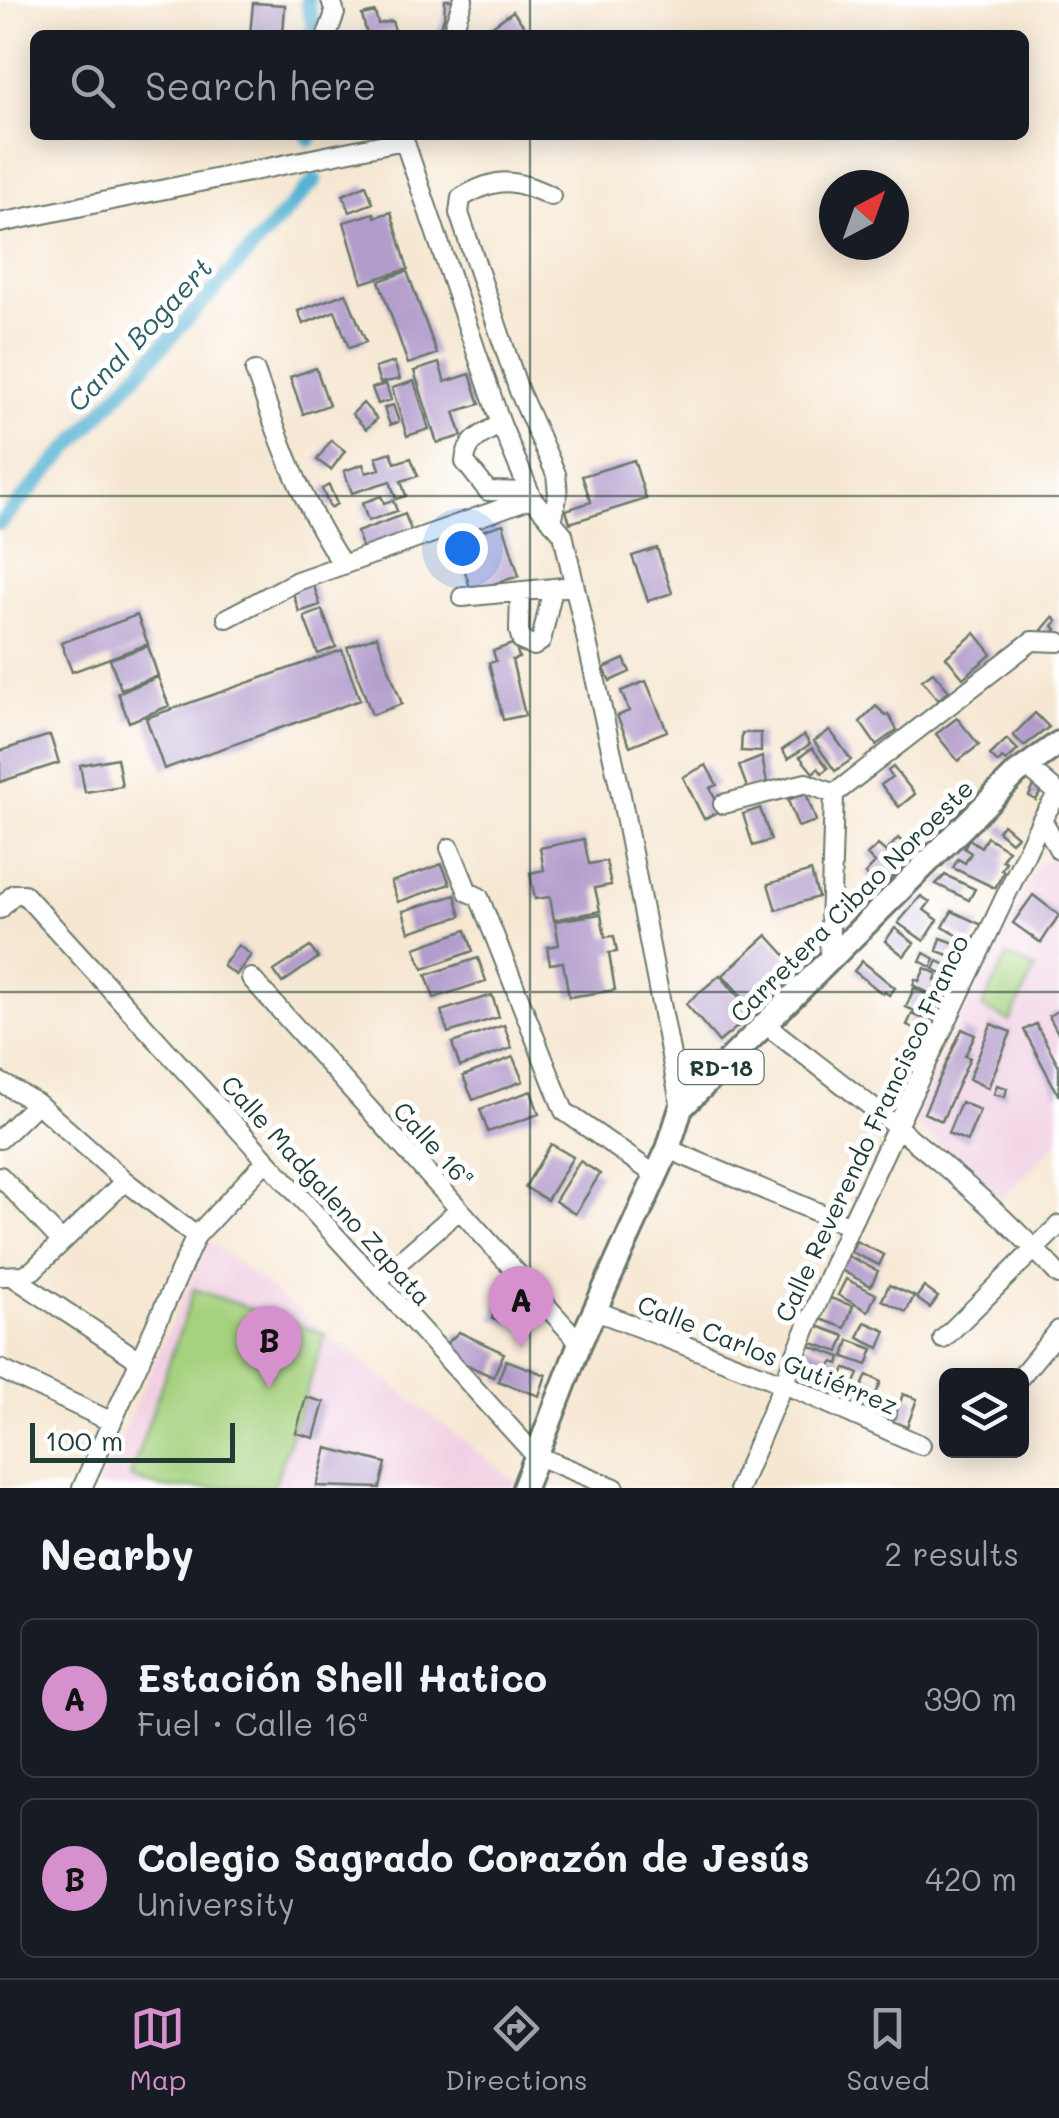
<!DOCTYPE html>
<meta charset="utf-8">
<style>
body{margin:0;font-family:Mali,sans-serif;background:#242831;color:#f1f3f6}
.controls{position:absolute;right:30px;bottom:30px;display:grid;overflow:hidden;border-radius:15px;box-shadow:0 5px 25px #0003}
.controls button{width:90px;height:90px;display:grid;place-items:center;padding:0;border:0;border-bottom:2px solid #363941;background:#171b24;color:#f1f3f6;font:50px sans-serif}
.compass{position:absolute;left:819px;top:170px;width:90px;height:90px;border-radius:50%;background:#171b24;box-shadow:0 5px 25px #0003;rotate:41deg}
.scale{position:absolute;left:30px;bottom:25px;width:205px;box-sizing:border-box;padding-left:10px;border:5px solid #1f3d34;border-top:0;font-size:28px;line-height:35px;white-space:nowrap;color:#1f3d34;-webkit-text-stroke:8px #fff;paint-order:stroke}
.you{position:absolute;left:462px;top:548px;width:35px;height:35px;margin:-25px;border:8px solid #fff;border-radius:50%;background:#1a73e8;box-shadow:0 0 0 15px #1a73e833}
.badge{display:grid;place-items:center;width:65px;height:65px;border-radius:50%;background:#d690ce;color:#111;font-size:32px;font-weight:700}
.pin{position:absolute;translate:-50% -82px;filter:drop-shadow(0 2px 5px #0008)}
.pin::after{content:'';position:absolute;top:52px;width:35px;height:30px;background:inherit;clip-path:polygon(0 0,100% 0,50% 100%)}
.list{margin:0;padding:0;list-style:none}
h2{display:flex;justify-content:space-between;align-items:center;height:130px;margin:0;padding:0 40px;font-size:42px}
h2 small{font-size:32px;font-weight:400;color:#9ea1a6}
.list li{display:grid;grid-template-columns:65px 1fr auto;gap:30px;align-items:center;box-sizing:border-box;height:160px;margin:0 20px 20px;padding:0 20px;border:2px solid #363941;border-radius:15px}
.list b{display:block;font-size:38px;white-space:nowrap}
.list p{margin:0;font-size:32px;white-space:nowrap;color:#9ea1a6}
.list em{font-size:32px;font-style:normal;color:#9ea1a6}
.icon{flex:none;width:55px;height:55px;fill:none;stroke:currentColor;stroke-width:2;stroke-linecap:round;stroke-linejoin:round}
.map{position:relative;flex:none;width:1059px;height:1488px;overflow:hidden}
.search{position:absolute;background:#171b24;box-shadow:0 5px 25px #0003;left:30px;right:30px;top:30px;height:110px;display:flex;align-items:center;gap:25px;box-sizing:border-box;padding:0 35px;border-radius:15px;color:#9ea1a6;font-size:38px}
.sheet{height:490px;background:#171b24}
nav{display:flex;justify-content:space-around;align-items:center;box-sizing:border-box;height:140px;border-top:2px solid #363941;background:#171b24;font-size:28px;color:#9ea1a6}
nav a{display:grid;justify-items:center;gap:5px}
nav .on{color:#d690ce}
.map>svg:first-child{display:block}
.built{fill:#f1d0e3}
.green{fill:#a5d27f;stroke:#62885a;stroke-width:2.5}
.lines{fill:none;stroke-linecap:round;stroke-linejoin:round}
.canal{stroke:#55b2d3;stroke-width:15}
.building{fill:#b29ccc}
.minor-casing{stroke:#6a786b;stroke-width:22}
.major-casing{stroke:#6a786b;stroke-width:28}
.minor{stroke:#fff;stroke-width:18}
.major{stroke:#fff;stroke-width:22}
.grid{fill:none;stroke:#1f3d34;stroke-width:2.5;stroke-opacity:0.55}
.labels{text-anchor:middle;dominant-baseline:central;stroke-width:10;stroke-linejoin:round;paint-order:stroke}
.shield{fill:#fff;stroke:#627771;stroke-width:2.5}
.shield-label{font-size:22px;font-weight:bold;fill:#1f3d34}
.street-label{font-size:25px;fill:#1f3d34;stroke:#fff}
.water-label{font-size:28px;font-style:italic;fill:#2f6064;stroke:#fff}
</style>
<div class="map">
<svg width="1059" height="1488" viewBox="0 0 1059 1488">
<rect width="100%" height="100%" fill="#fff"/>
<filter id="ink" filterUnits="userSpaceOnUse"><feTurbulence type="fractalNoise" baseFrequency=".01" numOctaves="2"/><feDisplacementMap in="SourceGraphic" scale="20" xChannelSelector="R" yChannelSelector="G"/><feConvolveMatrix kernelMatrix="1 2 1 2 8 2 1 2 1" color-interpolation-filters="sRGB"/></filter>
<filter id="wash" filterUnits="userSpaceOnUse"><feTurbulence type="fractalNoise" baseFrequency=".0048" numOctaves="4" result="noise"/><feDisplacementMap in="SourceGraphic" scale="40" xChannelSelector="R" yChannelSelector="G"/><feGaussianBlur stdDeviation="2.25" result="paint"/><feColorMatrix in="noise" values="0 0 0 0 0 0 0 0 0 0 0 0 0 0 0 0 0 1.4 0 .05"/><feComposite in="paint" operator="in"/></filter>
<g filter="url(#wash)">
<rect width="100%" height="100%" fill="#f6e7d2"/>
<path class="built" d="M1050 858 1059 862V1141L1000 1200 911 1120 1038 863Z
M209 1241 515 1481 513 1488H98Z"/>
<path class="green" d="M1007 956 1035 969 1010 1021 982 1008Z
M194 1289 326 1334 273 1488H161L130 1477Z"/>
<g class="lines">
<path class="canal" d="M307 0 314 29 311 35
M308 135 310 139
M0 523 315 180"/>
</g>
<g id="blocks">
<path class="building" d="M445 0H455L446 35H436L444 18Z
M253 3 285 5 283 35H250Z
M513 11 529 33 480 35Z
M375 12 378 24 392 21 395 31 367 35 362 15Z
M366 185 373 203 350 212 343 195Z
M391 212 408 269 362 283 344 222 374 213 375 217Z
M407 271 437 354 408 364 379 281Z
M346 293 366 342 349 348 335 311 303 324 298 311Z
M394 362 400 379 380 383 375 368Z
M439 363 445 382 470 374 480 404 454 412 462 436 437 443 414 371Z
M316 368 329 405 303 414 290 377Z
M414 381 429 429 407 436 392 388Z
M386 384 391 400 378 404 372 388Z
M363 403 377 419 366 429 352 414Z
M393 405 399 422 390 425 384 408Z
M331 440 345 451 331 470 317 460Z
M391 452 395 463 411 458 418 476 401 481 406 496 396 499 390 481 352 493 344 471 363 464 366 473 380 469 376 457Z
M634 460 646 499 570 523 566 510 591 502 582 476Z
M329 485 337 504 330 508 322 489Z
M381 496 384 503 393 500 397 511 368 521 362 503Z
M405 514 413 536 364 553 357 532Z
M503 524 519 576 471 591 455 539Z
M657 548 672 593 648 601 632 556Z
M313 583 320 605 299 612 292 590Z
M322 610 336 647 318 654 304 617Z
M137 615 148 644 72 672 61 643Z
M1053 617 1057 621 1053 626 1056 629 1050 637 1042 630Z
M975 633 992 654 963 678 946 657Z
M377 636 402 704 372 715 347 647Z
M515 643 519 658 512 660 525 715 503 720 489 663 496 661 493 651Z
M148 646 158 676 121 689 110 659Z
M342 650 360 700 164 769 146 718Z
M624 659 630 672 610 681 604 668Z
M933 672 949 691 938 700 922 680Z
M158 677 169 706 129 722 118 693Z
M646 681 667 731 630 746 617 716 629 711 621 691Z
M876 706 886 716 888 714 897 730 876 745 860 722Z
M1035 713 1049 727 1024 746 1013 735Z
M957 718 979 745 958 761 936 734Z
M830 730 851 760 835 771 814 741Z
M742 733H761V752L741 751Z
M50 735 59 763 0 782V751Z
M804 735 810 744 788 759 782 750Z
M1007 739 1018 750 1006 761 1002 758 998 763 990 755Z
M812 748 828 768 822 773 818 768 813 773 800 757Z
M762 757 767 783 748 790 739 766Z
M117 758 122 786 85 792 80 765Z
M706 765 717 785 710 788 721 810 704 819 683 777Z
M893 767 915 794 899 807 881 785 892 777 888 771Z
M1035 784 1043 788 1036 800 1029 796Z
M806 793 816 821 798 827 788 800Z
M760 808 771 840 753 846 743 814Z
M1003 824 1017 836 1011 842 998 831Z
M987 837 1008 850 1002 860 1006 862 1001 870 1004 871 995 888 953 868 958 859 965 863 971 853 964 848 969 839 981 847Z
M898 838 908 848 913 843 919 850 881 889 865 874 875 863 867 855 878 845 886 852Z
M584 839 589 864 606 861 611 885 595 888 600 911 554 920 550 897 535 899 530 873 544 870 540 848Z
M442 864 450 884 398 902 391 882Z
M811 871 818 897 776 910 768 884Z
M945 875 975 889 969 900 936 884Z
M455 895 461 916 409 932 403 911Z
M1033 895 1059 915 1041 943 1013 923Z
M921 896 930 902 924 910 938 920 924 941 898 923Z
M952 911 982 925 971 943 943 927Z
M601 914 605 937 614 936 617 952 609 953 615 990 569 997 563 962 550 964 547 947 559 945 555 921Z
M895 928 914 943 904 956 885 941Z
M466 930 473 951 423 969 415 948Z
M767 935 798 969 753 1009 723 975Z
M941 938 963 946 959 959 937 951Z
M238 945 251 955 236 975 223 966Z
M310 947 318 958 282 983 274 971Z
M924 953 935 959 931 967 920 961Z
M478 958 486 981 434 998 426 975Z
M862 961 895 988 889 995 885 992 883 994 854 971Z
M938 961 952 968 948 977 934 969Z
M925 968 937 974 935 980 947 986 941 999 913 985 915 979 919 981Z
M720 975 753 1014 719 1042 686 1004Z
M914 988 938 1000 934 1020 906 1007Z
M492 995 499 1017 448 1033 441 1011Z
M1059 1010V1035L1049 1016Z
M912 1014 927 1020 922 1032 907 1025Z
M991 1024 1011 1032 988 1088 969 1079Z
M1036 1024 1059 1066V1096L1024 1030Z
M504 1025 512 1048 460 1067 452 1043Z
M962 1029 975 1035 965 1056 970 1058 942 1121 924 1113Z
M513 1057 523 1081 473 1100 463 1076Z
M997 1085 1007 1088 1005 1097 994 1094Z
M531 1091 539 1114 488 1132 480 1109Z
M961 1102 980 1110 967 1141 948 1133Z
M551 1144 573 1157 547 1200 525 1187Z
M580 1161 600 1174 575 1214 555 1201Z
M856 1241 884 1255 879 1265 851 1252Z
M846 1255 878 1271 871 1286 839 1269Z
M846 1279 876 1294 868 1311 838 1295Z
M889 1285 914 1296 906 1312 882 1300Z
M924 1287 938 1297 930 1308 916 1298Z
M827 1297 853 1306 845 1328 820 1319Z
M498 1301 518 1308 513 1325 492 1319Z
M865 1322 886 1331 879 1348 858 1338Z
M815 1325 845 1336 839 1352 809 1342Z
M459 1332 504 1353 493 1377 463 1363 446 1344Z
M849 1340 873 1349 867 1365 844 1357Z
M807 1345 841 1357 839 1364 834 1362 828 1370 802 1360Z
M506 1360 546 1375 539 1396 498 1381Z
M799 1362 831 1372 824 1393 793 1382Z
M845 1368 859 1374 847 1401 833 1395Z
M867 1375 881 1382 868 1411 854 1404Z
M903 1394 917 1399 907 1427 893 1422Z
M306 1397 324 1402 314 1438 296 1433Z
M327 1448 386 1463 380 1488 317 1486Z"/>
</g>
</g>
<g filter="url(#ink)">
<use href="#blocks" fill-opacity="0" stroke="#6a786b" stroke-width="2.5"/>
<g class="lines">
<g class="minor-casing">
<path id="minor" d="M327 35 335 13 331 0
M451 35 463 0
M551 196C514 179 498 176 461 198L459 213 519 391 556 474 558 493 552 522
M0 223 404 140 501 424 532 498 563 534 619 785 681 1108
M255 371C279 439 302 505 343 565
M501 424C483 434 466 440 465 462L488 491 529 492
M520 592 519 631 522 641 534 646 541 641 553 588
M462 597 564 587
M227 618 297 581 532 498
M1027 767 1058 793
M723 804 806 783 834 794
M1042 819 1059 850
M450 848 468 892 479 897 564 1111 654 1174
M0 909 14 894H24L535 1455 615 1488
M829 962 834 794 1032 641 1059 642
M251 978 580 1343
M765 1024C866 1103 972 1180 1059 1275
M0 1082 37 1103 125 1181 196 1236
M0 1139 37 1103
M668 1149 850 1226
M0 1176 62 1242
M0 1276 23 1275 33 1270 125 1181
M12 1276 140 1361
M377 1281 459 1210
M594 1310 782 1383 921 1445
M943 1339 1059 1225
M0 1369 112 1422
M1021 1376 1059 1330
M82 1488 196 1236 266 1161
M739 1488 850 1226 1042 819 1059 792"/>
</g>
<g class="major-casing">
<path id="major" d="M524 1488 580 1343 668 1149 681 1108 1017 773 1059 743"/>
</g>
<use href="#minor" class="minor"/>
<use href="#major" class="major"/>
</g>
</g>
<path class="grid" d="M530 0V35M530 135V1488M0 496H1059M0 992H1059"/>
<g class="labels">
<rect class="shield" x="678.5" y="1050" width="85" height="34" rx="8"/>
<g class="shield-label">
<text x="721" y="1067">RD-18</text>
</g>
<g class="street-label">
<text transform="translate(851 900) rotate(-45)">Carretera Cibao Noroeste</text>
<text transform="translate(871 1128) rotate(-65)">Calle Reverendo Francisco Franco</text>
<text transform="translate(434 1144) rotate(48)">Calle 16ª</text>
<text transform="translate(327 1190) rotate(48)">Calle Madgaleno Zapata</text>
<text transform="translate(768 1354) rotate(22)">Calle Carlos Gutiérrez</text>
</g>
<g class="water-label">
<text transform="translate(139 334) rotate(-47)">Canal Bogaert</text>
</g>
</g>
</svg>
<div class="controls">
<button><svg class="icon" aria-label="layers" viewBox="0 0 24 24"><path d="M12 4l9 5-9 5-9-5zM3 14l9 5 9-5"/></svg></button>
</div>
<svg class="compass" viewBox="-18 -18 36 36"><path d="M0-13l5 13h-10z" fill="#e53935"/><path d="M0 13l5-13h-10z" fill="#9ea1a6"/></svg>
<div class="scale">100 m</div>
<div class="you"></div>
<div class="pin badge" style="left:521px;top:1348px">A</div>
<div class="pin badge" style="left:269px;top:1388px">B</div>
<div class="search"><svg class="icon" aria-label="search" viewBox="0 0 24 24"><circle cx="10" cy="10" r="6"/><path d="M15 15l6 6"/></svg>Search here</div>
</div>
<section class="sheet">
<h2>Nearby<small>2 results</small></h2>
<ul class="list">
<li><span class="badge">A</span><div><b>Estación Shell Hatico</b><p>Fuel · Calle 16ª</p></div><em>390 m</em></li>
<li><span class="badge">B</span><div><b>Colegio Sagrado Corazón de Jesús</b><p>University</p></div><em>420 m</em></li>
</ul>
</section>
<nav>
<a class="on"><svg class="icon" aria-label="map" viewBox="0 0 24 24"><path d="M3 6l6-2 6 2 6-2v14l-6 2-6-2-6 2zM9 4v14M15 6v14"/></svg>Map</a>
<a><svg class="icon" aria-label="directions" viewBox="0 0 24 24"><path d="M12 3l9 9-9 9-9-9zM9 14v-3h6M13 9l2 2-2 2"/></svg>Directions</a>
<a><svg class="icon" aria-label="saved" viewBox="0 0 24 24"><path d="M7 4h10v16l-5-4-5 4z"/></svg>Saved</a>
</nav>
